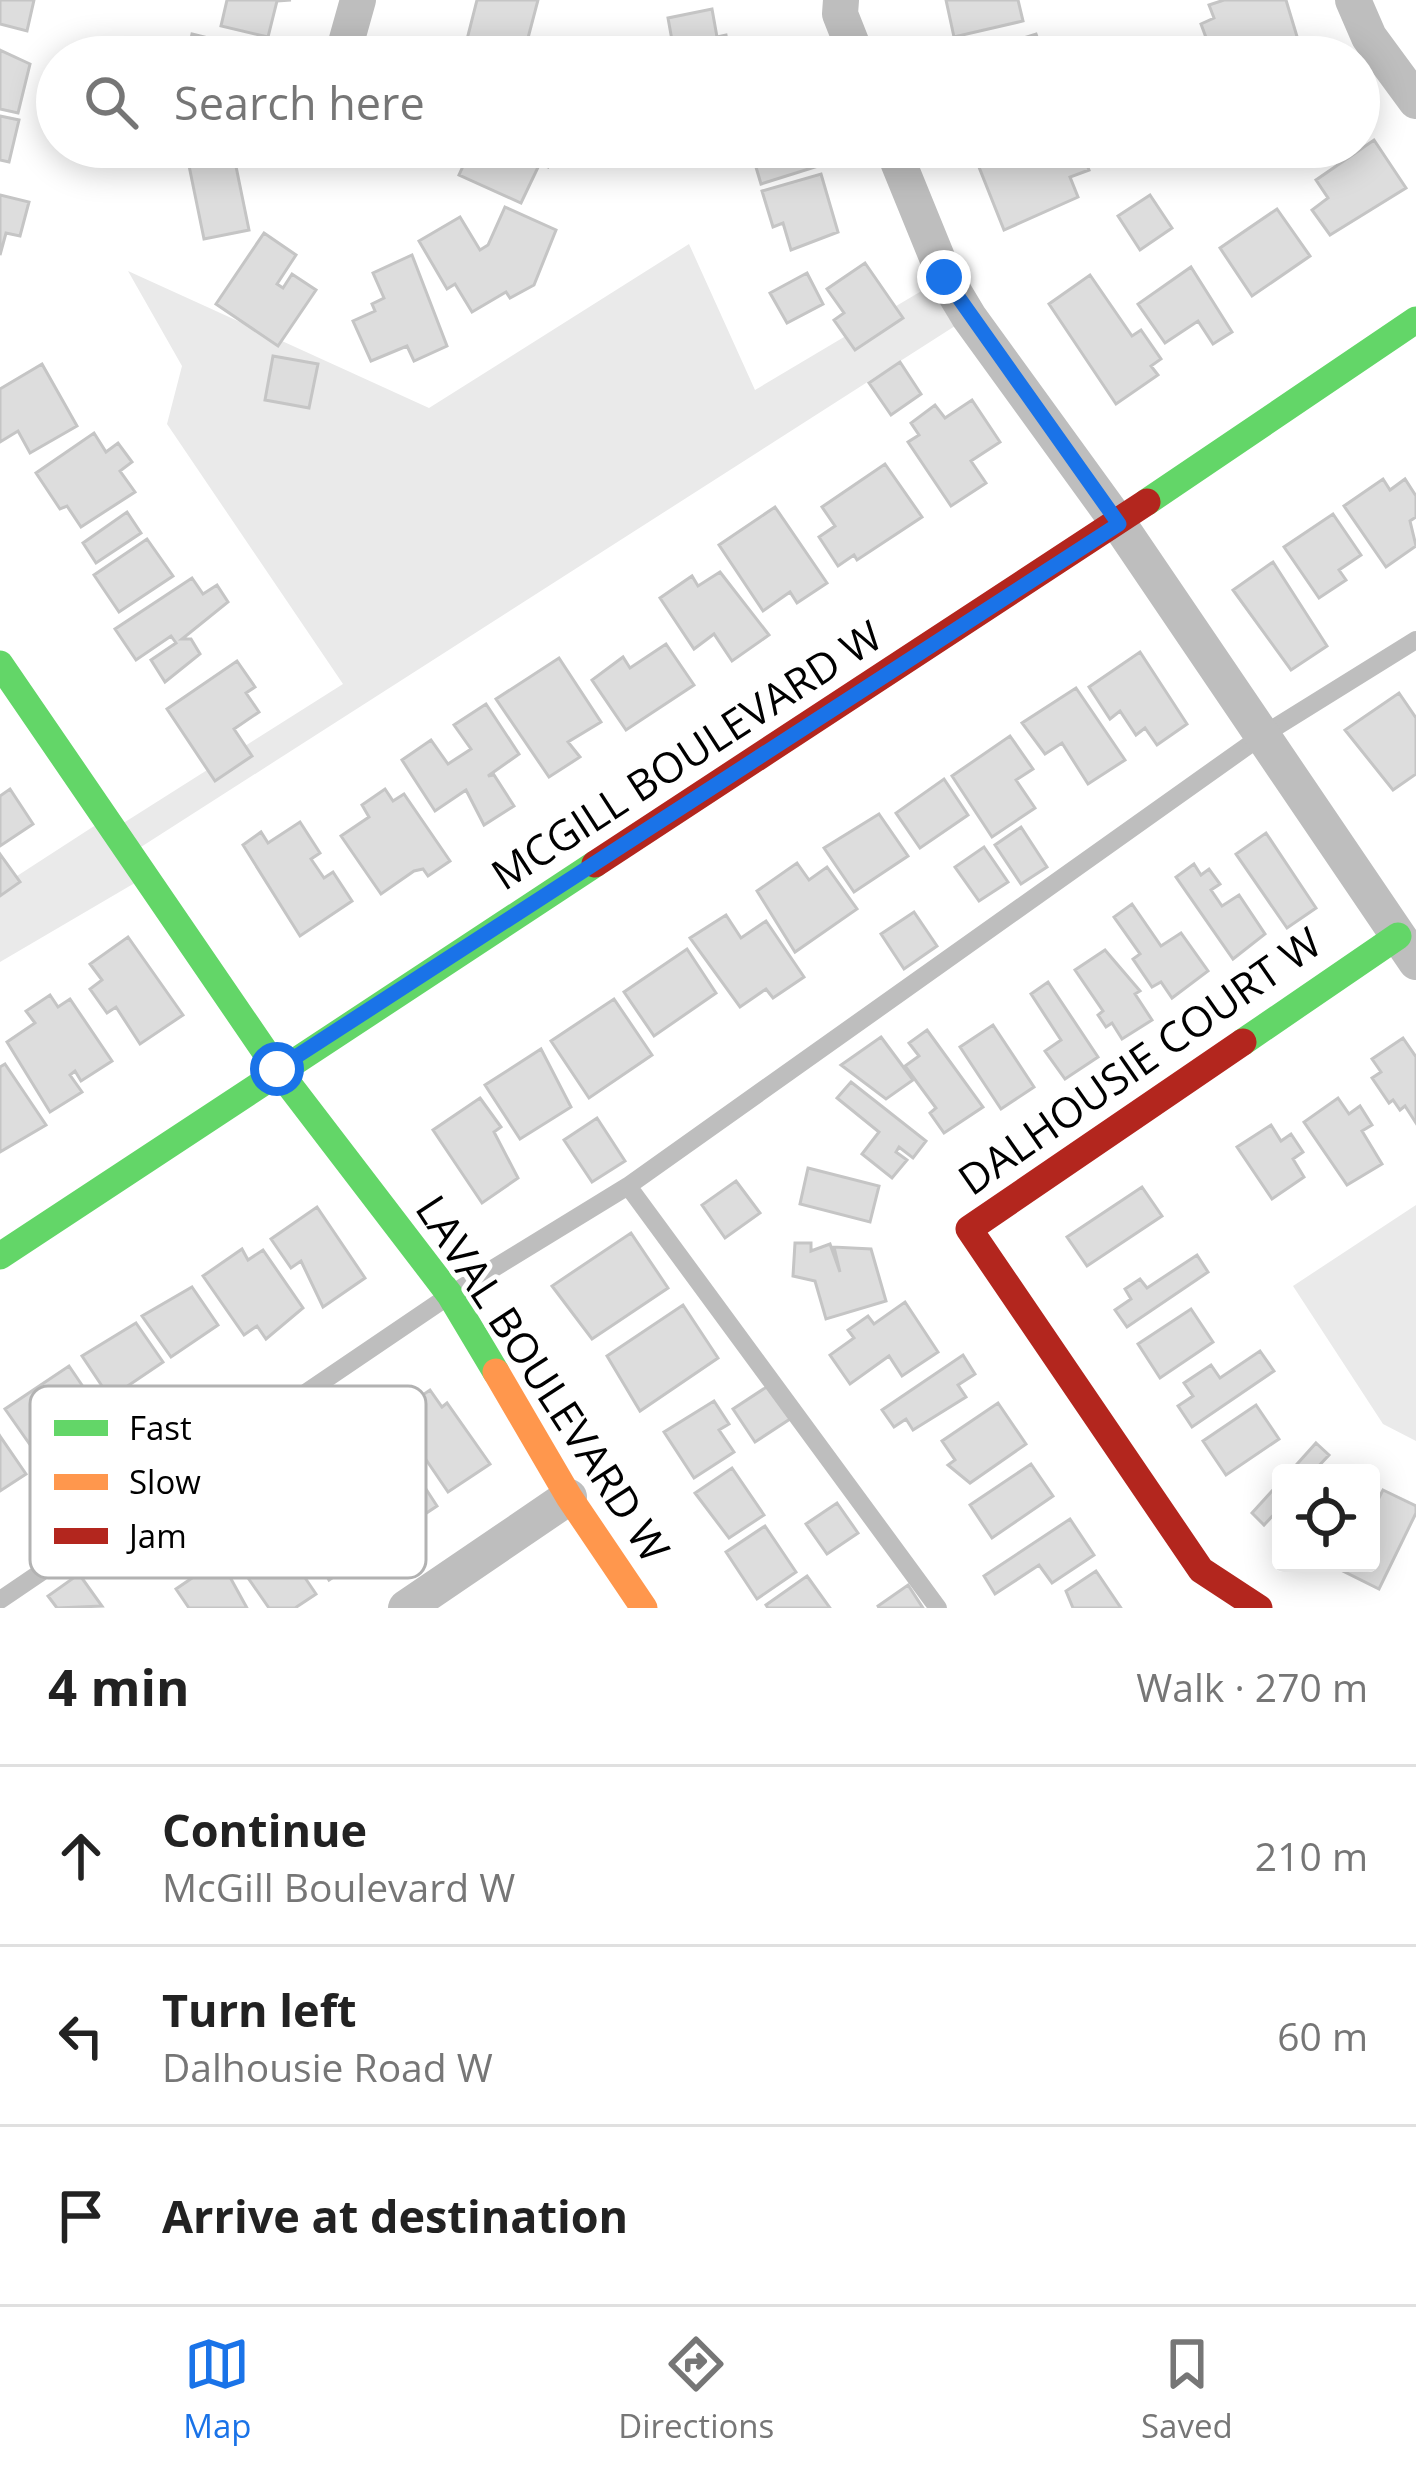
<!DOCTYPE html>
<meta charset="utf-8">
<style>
body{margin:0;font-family:"Open Sans",sans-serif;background:#f6f6f6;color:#222}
.controls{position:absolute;right:36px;bottom:36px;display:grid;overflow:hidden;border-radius:12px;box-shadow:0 6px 30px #0003}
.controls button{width:108px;height:108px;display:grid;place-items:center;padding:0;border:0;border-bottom:3px solid #e0e0e0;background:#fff;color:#222;font:60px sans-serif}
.stop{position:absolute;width:36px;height:36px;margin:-27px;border:9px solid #1a73e8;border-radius:50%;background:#fff}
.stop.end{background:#1a73e8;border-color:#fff;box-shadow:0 3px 12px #0008}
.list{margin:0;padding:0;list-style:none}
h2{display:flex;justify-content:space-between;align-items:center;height:156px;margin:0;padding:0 48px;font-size:51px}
h2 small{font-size:39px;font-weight:400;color:#767676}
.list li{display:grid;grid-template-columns:78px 1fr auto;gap:36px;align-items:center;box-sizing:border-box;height:180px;padding:0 48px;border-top:3px solid #e0e0e0}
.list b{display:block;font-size:45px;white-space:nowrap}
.list p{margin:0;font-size:39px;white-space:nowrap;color:#767676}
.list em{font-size:39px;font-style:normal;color:#767676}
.icon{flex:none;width:66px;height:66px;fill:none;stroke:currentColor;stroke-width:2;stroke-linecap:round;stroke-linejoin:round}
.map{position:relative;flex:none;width:1416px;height:1608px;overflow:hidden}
.search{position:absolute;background:#fff;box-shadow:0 6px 30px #0003;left:36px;right:36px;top:36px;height:132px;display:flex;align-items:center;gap:30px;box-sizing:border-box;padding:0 42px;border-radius:66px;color:#767676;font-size:45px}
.sheet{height:696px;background:#fff}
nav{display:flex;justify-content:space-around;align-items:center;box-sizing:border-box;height:168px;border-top:3px solid #e0e0e0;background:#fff;font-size:33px;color:#767676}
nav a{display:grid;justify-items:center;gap:6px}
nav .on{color:#1a73e8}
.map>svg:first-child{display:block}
.green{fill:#eaeaea}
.building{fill:#ddd;stroke:#c5c5c5;stroke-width:3}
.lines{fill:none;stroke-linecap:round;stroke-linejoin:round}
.lane{stroke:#bebebe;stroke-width:18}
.street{stroke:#bebebe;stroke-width:36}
.fast{stroke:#63d668;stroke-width:27}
.slow{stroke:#ff974d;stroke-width:27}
.jam{stroke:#b3261e;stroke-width:27}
.route{stroke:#1a73e8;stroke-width:15}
.labels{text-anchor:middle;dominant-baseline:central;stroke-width:10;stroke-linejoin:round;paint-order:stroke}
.street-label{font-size:42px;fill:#000;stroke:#fff}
.key{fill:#fff;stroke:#b2b2b2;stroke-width:3}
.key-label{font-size:33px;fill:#000}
</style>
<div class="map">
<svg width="1416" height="1608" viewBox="0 0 1416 1608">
<rect width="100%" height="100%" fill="#fff"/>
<path class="green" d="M689 244 755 390 945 277 969 317 130 854 145 877 0 962V887L105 819 114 829 343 684 167 424 182 366 128 271 429 408Z
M1416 1205V1441L1383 1424 1293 1286Z"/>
<path class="building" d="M0 0H34L27 31 0 24Z
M227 0H291L277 1 268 37 221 26Z
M477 0H538L523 57H457L463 55Z
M946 0H1018L1023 21 954 37Z
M1224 0H1286L1302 53 1228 57 1224 46 1211 51 1201 24 1214 18 1209 5Z
M712 9 717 37 726 35 728 46 757 40 760 57H675L668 18Z
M192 34 269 53 268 57H187Z
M1036 34 1041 48 1054 43 1059 57H964Z
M0 50 30 64 18 113 0 109Z
M0 116 19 120 9 162 0 160Z
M1374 140 1406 188 1330 235 1312 210 1328 198 1316 180Z
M204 147H232L249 230 204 239 186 151Z
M494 147H558L548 167 540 163 521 203 459 175 470 151 489 159Z
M750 147H809L815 167 761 184Z
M985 147H1080L1089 170 1070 177 1078 197 1004 230 973 152Z
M821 174 838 232 791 250 783 223 773 227 762 191Z
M0 195 29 202 20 236 6 233 0 255Z
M1150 195 1172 228 1140 250 1118 216Z
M505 207 556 230 534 285 510 298 506 292 472 312 455 284 447 289 419 241 460 217 480 250 488 245Z
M1277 209 1310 256 1252 296 1220 248Z
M264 233 296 255 277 284 283 288 292 274 316 290 278 346 216 304Z
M412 255 447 346 414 361 407 346 371 361 353 321 375 311 372 304 384 298 373 273Z
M865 263 903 318 855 350 834 320 844 313 827 289Z
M1191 267 1232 332 1213 344 1198 321 1165 343 1138 304Z
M807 273 823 304 787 323 770 293Z
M1090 275 1132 336 1141 330 1161 359 1151 366 1158 375 1116 404 1049 304Z
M273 356 318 364 309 408 265 400Z
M900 362 921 394 891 415 869 383Z
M42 364 77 426 30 453 18 431 0 442V389Z
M972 400 1000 442 971 461 986 483 951 506 908 442 919 435 911 423 935 405 945 418Z
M94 433 106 452 118 443 132 462 120 471 135 492 81 527 67 506 60 509 36 473Z
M885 464 922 517 857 560 854 555 838 566 819 537 835 526 822 507Z
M1383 479 1390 490 1405 479 1416 496V517L1410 521 1416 546 1386 567 1344 506Z
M775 507 827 583 797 603 790 592 763 611 719 545Z
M127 512 141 533 96 563 83 543Z
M1333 514 1361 555 1339 570 1346 580 1319 598 1284 547Z
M147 539 173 576 119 612 94 575Z
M1273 562 1327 646 1291 670 1233 590Z
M720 572 769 635 732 661 714 634 694 649 660 598 692 576 698 586Z
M192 578 203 594 217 585 228 602 182 639H191L200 654 165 682 151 660 176 643 171 636 136 660 115 629Z
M666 644 694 685 626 730 592 680 623 657 630 668Z
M1140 652 1187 724 1157 745 1145 728 1136 735 1120 711 1110 719 1089 687Z
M559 658 601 722 568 742 580 757 549 777 496 699Z
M237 661 255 687 246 693 259 712 234 729 252 756 215 781 167 709Z
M1076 688 1125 760 1088 784 1062 743 1045 754 1022 723Z
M1399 693 1416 718V774L1393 790 1345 730Z
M486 704 519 754 488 776 494 775 514 806 484 825 466 790 435 811 402 760 431 740 448 764 471 749 454 725Z
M1010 736 1033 769 1016 780 1035 808 992 837 952 776Z
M944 779 968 815 920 848 896 813Z
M10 789 33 824 0 846V796Z
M385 789 393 801 404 794 450 861 428 876 423 869 414 871 381 894 341 836 369 817 362 805Z
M879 814 908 856 854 892 824 848Z
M300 822 320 853 311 859 324 878 333 872 352 901 300 936 243 845 261 832 268 843Z
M1021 827 1047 867 1021 884 995 845Z
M1266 833 1316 908 1287 928 1236 854Z
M984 847 1008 882 979 901 955 867Z
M0 854 20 882 0 896Z
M797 863 809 880 827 867 857 909 795 952 757 891Z
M1194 864 1201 875 1209 869 1220 884 1211 890 1222 906 1239 895 1265 934 1233 959 1176 877Z
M1132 904 1161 946 1181 933 1208 971 1172 998 1161 982 1152 987 1133 959 1140 954 1114 917Z
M914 912 937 946 904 969 881 934Z
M726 915 741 938 766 921 804 977 773 998 766 989 740 1007 690 938Z
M128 937 183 1015 140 1044 116 1007 107 1013 90 989 102 980 90 964Z
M687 949 716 993 654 1036 624 992Z
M1105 950 1140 991 1135 994 1152 1020 1122 1039 1112 1023 1106 1027 1098 1015 1103 1011 1075 970Z
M1048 982 1098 1057 1065 1079 1045 1051 1061 1040 1031 994Z
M50 995 58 1007 70 999 112 1061 81 1081 75 1071 70 1075 82 1092 50 1112 7 1042 35 1023 26 1011Z
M614 999 652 1055 589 1098 551 1041Z
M993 1025 1034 1087 1001 1109 960 1047Z
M927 1030 983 1107 944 1133 930 1113 936 1108 905 1066 919 1056 909 1043Z
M881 1037 913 1080 886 1099 841 1065Z
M1403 1038 1416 1057V1123L1405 1106 1400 1110 1393 1100 1389 1103 1372 1078 1381 1072 1372 1059Z
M541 1049 571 1107 520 1139 485 1085Z
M5 1064 46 1125 0 1152V1067Z
M851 1082 926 1141 913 1158 899 1147 896 1152 907 1160 892 1178 862 1154 879 1132 837 1098Z
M480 1098 501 1127 494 1132 518 1178 482 1203 433 1130Z
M1338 1098 1349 1114 1360 1106 1372 1125 1362 1131 1382 1164 1347 1185 1304 1122Z
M597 1118 625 1161 592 1182 564 1140Z
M1271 1125 1281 1141 1291 1134 1303 1152 1293 1159 1304 1177 1272 1199 1237 1147Z
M808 1168 879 1186 870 1222 800 1204Z
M736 1181 760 1213 725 1238 702 1205Z
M1142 1187 1162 1216 1087 1266 1067 1237Z
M317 1207 365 1278 323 1307 301 1261 291 1268 271 1239Z
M631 1233 668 1288 592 1339 552 1286Z
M795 1243H811V1251L830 1244 840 1272 834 1247 871 1249 886 1301 826 1319 815 1281 793 1276Z
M242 1249 248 1260 263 1250 303 1308 266 1339 257 1326 244 1335 203 1276Z
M1197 1255 1208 1272 1127 1327 1115 1310 1131 1299 1125 1289 1140 1279 1147 1288Z
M192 1287 218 1325 171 1357 142 1316Z
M905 1302 938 1352 902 1376 889 1356 850 1384 830 1355 854 1338 848 1330 868 1316 874 1324Z
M683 1305 718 1358 640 1411 607 1356Z
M1191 1309 1213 1342 1160 1378 1138 1344Z
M136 1323 163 1362 110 1398 82 1356Z
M1260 1351 1274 1371 1192 1427 1178 1406 1193 1396 1184 1383 1211 1365 1220 1378Z
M963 1355 975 1374 958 1385 966 1397 913 1430 906 1419 894 1427 882 1410Z
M69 1366 103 1416 40 1459 5 1409Z
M768 1386 790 1419 755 1442 733 1409Z
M430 1390 442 1407 447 1403 490 1464 448 1492 395 1414Z
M714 1401 729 1424 719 1430 734 1452 694 1478 664 1432Z
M998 1403 1026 1444 970 1483 948 1465 955 1460 942 1441Z
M1256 1405 1279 1439 1226 1475 1203 1441Z
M0 1436 26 1474 0 1491Z
M1316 1443 1329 1455 1312 1473H1289Z
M1031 1464 1053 1496 992 1538 970 1505Z
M393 1466 399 1474 411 1466 437 1506 383 1542 357 1503 373 1493 367 1483Z
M732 1468 764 1515 729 1538 695 1493Z
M1281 1481V1507L1264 1525 1252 1513Z
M1383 1490 1416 1506V1513L1379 1589 1343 1571 1347 1563H1371V1513Z
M837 1503 858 1533 827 1554 806 1524Z
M350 1510 376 1548 329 1580 300 1529 321 1514 328 1524Z
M1070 1519 1094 1555 1052 1583 1039 1565 995 1594 984 1576Z
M765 1526 796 1572 757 1599 726 1552Z
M278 1538 316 1594 295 1608H269L239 1565Z
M220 1559 247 1608H189L176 1589Z
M1096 1571 1121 1608H1073L1066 1591Z
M79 1574 102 1606 57 1608 48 1596Z
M807 1576 830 1608H768L766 1605Z
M908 1585 923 1608H879L878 1606Z"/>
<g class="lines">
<path class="lane" d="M628 1186 938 1608
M0 1600 450 1295 628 1186 1263 735 1416 640"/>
<path class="street" d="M841 0 840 14 857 57
M1353 0 1369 37 1416 101
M342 57 358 0
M892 147 945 277 969 317 1119 524 1416 962
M406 1608 569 1497"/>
<path class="fast" d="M1147 502 1416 320
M0 664 277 1069 450 1295 496 1372
M1243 1042 1398 936
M0 1256 595 864"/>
<path class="slow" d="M496 1372 569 1497 644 1608"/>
<path class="jam" d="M595 864 1147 502
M1243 1042 969 1229 1201 1570 1259 1608"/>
</g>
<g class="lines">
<path class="route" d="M277 1069 1119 524 944 277"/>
</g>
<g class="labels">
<g class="street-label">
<text transform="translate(686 754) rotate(-33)">MCGILL BOULEVARD W</text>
<text transform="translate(1139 1060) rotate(-35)">DALHOUSIE COURT W</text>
<text transform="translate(544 1378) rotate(57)">LAVAL BOULEVARD W</text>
</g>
</g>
<rect x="30" y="1386" width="396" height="192" rx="18" class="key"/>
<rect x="54" y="1420" width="54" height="16" fill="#63d668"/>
<rect x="54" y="1474" width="54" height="16" fill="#ff974d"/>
<rect x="54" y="1528" width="54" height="16" fill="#b3261e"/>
<g class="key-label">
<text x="129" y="1440">Fast</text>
<text x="129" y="1494">Slow</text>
<text x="129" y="1548">Jam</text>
</g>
</svg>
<div class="controls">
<button><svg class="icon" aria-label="locate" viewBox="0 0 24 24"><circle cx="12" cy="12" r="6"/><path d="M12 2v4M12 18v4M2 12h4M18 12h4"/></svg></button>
</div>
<div class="stop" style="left:277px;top:1069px"></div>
<div class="stop end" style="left:944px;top:277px"></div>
<div class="search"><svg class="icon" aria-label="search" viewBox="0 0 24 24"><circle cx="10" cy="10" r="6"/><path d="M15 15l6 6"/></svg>Search here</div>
</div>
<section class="sheet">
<h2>4 min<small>Walk · 270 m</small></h2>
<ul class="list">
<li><svg class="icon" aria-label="ahead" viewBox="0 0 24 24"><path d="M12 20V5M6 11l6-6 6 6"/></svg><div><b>Continue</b><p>McGill Boulevard W</p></div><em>210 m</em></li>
<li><svg class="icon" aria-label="left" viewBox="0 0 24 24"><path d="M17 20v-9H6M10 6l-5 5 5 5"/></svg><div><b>Turn left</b><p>Dalhousie Road W</p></div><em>60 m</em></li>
<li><svg class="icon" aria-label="arrive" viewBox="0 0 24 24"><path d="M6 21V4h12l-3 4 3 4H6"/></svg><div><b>Arrive at destination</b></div></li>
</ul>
</section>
<nav>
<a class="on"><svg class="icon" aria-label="map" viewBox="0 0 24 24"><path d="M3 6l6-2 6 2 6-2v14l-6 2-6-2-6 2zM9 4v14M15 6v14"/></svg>Map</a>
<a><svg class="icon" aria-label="directions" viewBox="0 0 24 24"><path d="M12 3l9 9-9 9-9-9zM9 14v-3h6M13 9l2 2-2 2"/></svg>Directions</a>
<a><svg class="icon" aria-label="saved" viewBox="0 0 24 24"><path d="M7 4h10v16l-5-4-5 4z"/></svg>Saved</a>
</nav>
